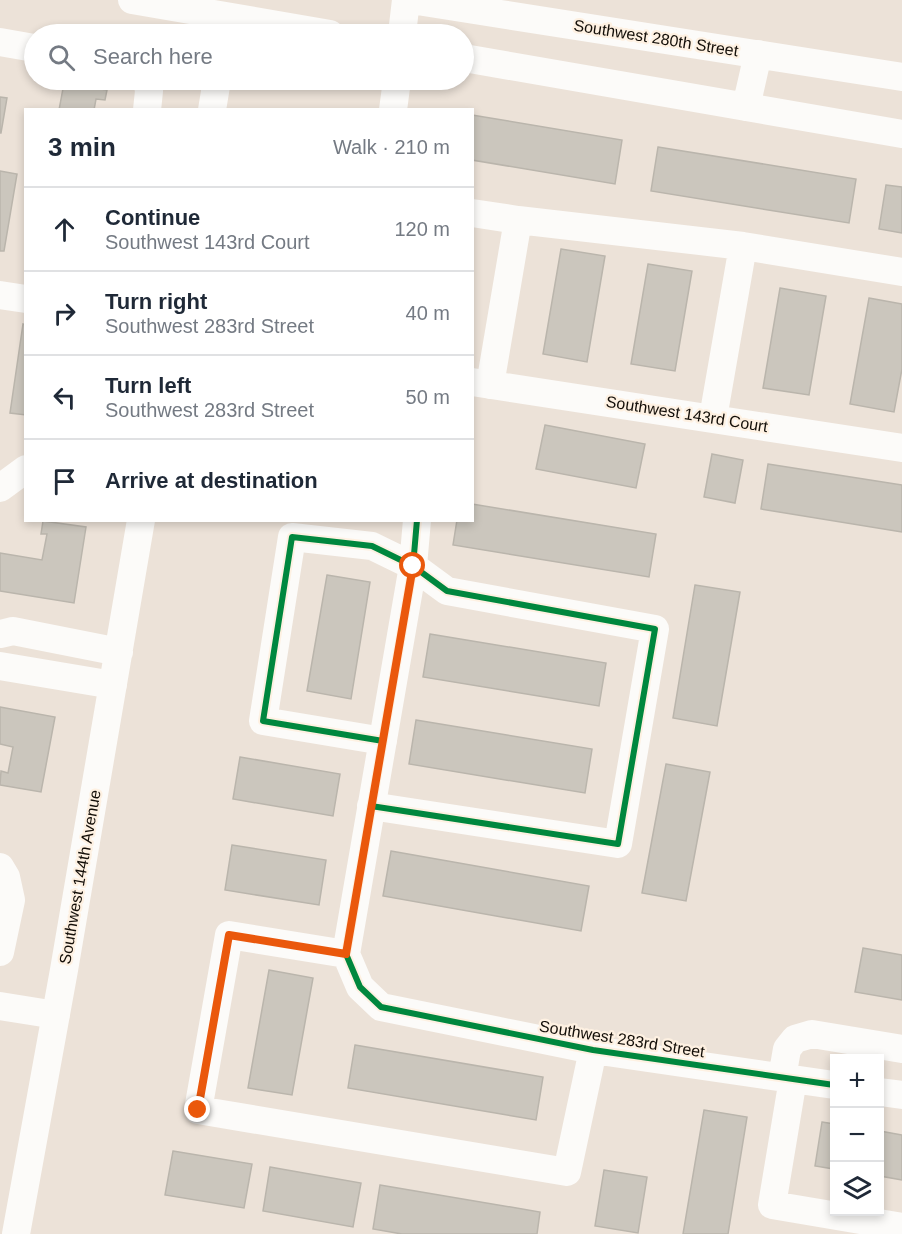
<!DOCTYPE html>
<meta charset="utf-8">
<style>
body{margin:0;font-family:Helvetica,sans-serif;background:#f6f6f7;color:#1f2937}
.controls{position:absolute;right:18px;bottom:18px;display:grid;overflow:hidden;border-radius:0px;box-shadow:0 3px 9px #0003}
.controls button{width:54px;height:54px;display:grid;place-items:center;padding:0;border:0;border-bottom:2px solid #e0e1e3;background:#fff;color:#1f2937;font:30px sans-serif}
.stop{position:absolute;width:18px;height:18px;margin:-14px;border:4px solid #ea580c;border-radius:50%;background:#fff}
.stop.end{background:#ea580c;border-color:#fff;box-shadow:0 2px 6px #0008}
.list{margin:0;padding:0;list-style:none}
h2{display:flex;justify-content:space-between;align-items:center;height:78px;margin:0;padding:0 24px;font-size:26px}
h2 small{font-size:20px;font-weight:400;color:#747a83}
.list li{display:grid;grid-template-columns:39px 1fr auto;gap:18px;align-items:center;box-sizing:border-box;height:84px;padding:0 24px;border-top:2px solid #e0e1e3}
.list b{display:block;font-size:22px;white-space:nowrap}
.list p{margin:0;font-size:20px;white-space:nowrap;color:#747a83}
.list em{font-size:20px;font-style:normal;color:#747a83}
.icon{flex:none;width:33px;height:33px;fill:none;stroke:currentColor;stroke-width:2;stroke-linecap:round;stroke-linejoin:round}
.map{position:relative;flex:none;width:902px;height:1234px;overflow:hidden}
.search{position:absolute;background:#fff;box-shadow:0 3px 9px #0003;left:24px;top:24px;width:450px;height:66px;display:flex;align-items:center;gap:15px;box-sizing:border-box;padding:0 21px;border-radius:33px;color:#747a83;font-size:22px}
.panel{position:absolute;background:#fff;box-shadow:0 3px 9px #0003;left:24px;top:108px;width:450px;height:414px;border-radius:0px}
.map>svg:first-child{display:block}
.building{fill:#cbc6bd;stroke:#bab5ac;stroke-width:1.5}
.lines{fill:none;stroke-linecap:round;stroke-linejoin:round}
.minor{stroke:#fcfbf9;stroke-width:28}
.cycleway-casing{stroke:#fef1e2;stroke-width:10}
.cycleway{stroke:#00873e;stroke-width:6}
.route{stroke:#ea580c;stroke-width:8}
.labels{text-anchor:middle;dominant-baseline:central;stroke-width:4.5;stroke-linejoin:round;paint-order:stroke}
.street-label{font-size:16px;fill:#130e08;stroke:#fef1e2}
</style>
<div class="map">
<svg width="902" height="1234" viewBox="0 0 902 1234">
<rect width="100%" height="100%" fill="#ece2d8"/>
<path class="building" d="M64 83 107 90 105 100 96 99 94 110H59Z
M0 97 7 98 1 133H0Z
M472 115 622 140 615 184 472 160Z
M658 147 856 179 849 223 651 191Z
M0 171 17 174 4 251H0Z
M886 185 902 187V233L879 229Z
M561 249 605 256 587 362 543 354Z
M648 264 692 271 675 371 631 364Z
M780 288 826 296 809 395 763 388Z
M869 298 902 304V369L894 412 850 404Z
M23 324 26 325V415L10 413Z
M545 425 645 444 636 488 536 469Z
M712 454 743 460 735 503 704 497Z
M768 464 902 485V532L761 509Z
M472 504 656 534 649 577 453 545 457 520H472Z
M43 521 86 527 74 603 0 591V553L42 560 47 534H41Z
M327 575 370 582 351 699 307 691Z
M695 585 740 592 717 726 673 718Z
M430 634 606 663 599 706 423 677Z
M0 707 55 717 41 792 0 785 1 771 8 773 13 747 0 744Z
M416 720 592 749 585 793 409 764Z
M240 757 340 774 333 816 233 799Z
M666 764 710 772 686 901 642 893Z
M232 845 326 860 319 905 225 890Z
M391 851 589 886 581 931 383 896Z
M863 948 902 955V1000L855 992Z
M269 970 313 978 292 1095 248 1088Z
M355 1045 543 1077 536 1120 348 1088Z
M704 1110 747 1117 728 1234H683Z
M822 1122 834 1124V1169L815 1166Z
M880 1131 902 1135V1180L880 1176Z
M173 1151 252 1164 244 1208 165 1195Z
M270 1167 361 1183 353 1227 263 1211Z
M604 1170 647 1177 638 1233 595 1226Z
M380 1185 540 1212 537 1234H402L373 1229Z"/>
<g class="lines">
<path class="minor" d="M132 0 330 34
M411 0 902 77
M402 34 406 0
M0 42 34 48
M464 58 902 134
M746 107 758 54
M147 110 149 91 147 80
M212 110 217 80
M393 110 397 80
M472 213 518 220 743 246 902 272
M0 295 26 299
M472 382 902 448
M490 385 518 220
M713 418 743 246
M0 488 26 469
M417 520 413 566 346 954 360 987 381 1007 593 1050 834 1085
M0 634 13 631 119 652
M0 666 113 685
M371 806 618 844 655 629 447 591 413 566 372 546 292 537 263 721 383 741
M0 867 6 877 11 900 0 952
M346 954 229 935 198 1110 567 1172 593 1050
M0 1006 56 1015
M782 1078 787 1049 795 1039 812 1034 902 1049
M793 1079 772 1205 902 1227
M880 1092 902 1095
M16 1234 64 970 141 520"/>
<g class="cycleway-casing">
<path id="cycleway" d="M417 520 413 566 346 954 360 987 381 1007 593 1050 834 1085
M371 806 618 844 655 629 447 591 413 566 372 546 292 537 263 721 383 741"/>
</g>
<use href="#cycleway" class="cycleway"/>
</g>
<g class="lines">
<path class="route" d="M198 1110 229 935 346 954 413 566"/>
</g>
<g class="labels">
<g class="street-label">
<text transform="translate(656 38) rotate(9)">Southwest 280th Street</text>
<text transform="translate(687 414) rotate(9)">Southwest 143rd Court</text>
<text transform="translate(80 877) rotate(-80)">Southwest 144th Avenue</text>
<text transform="translate(622 1039) rotate(9)">Southwest 283rd Street</text>
</g>
</g>
</svg>
<div class="controls">
<button>+</button>
<button>−</button>
<button><svg class="icon" aria-label="layers" viewBox="0 0 24 24"><path d="M12 4l9 5-9 5-9-5zM3 14l9 5 9-5"/></svg></button>
</div>
<div class="stop" style="left:413px;top:566px"></div>
<div class="stop end" style="left:198px;top:1110px"></div>
<div class="search"><svg class="icon" aria-label="search" viewBox="0 0 24 24"><circle cx="10" cy="10" r="6"/><path d="M15 15l6 6"/></svg>Search here</div>
<section class="panel">
<h2>3 min<small>Walk · 210 m</small></h2>
<ul class="list">
<li><svg class="icon" aria-label="ahead" viewBox="0 0 24 24"><path d="M12 20V5M6 11l6-6 6 6"/></svg><div><b>Continue</b><p>Southwest 143rd Court</p></div><em>120 m</em></li>
<li><svg class="icon" aria-label="right" viewBox="0 0 24 24"><path d="M7 20v-9h11M14 6l5 5-5 5"/></svg><div><b>Turn right</b><p>Southwest 283rd Street</p></div><em>40 m</em></li>
<li><svg class="icon" aria-label="left" viewBox="0 0 24 24"><path d="M17 20v-9H6M10 6l-5 5 5 5"/></svg><div><b>Turn left</b><p>Southwest 283rd Street</p></div><em>50 m</em></li>
<li><svg class="icon" aria-label="arrive" viewBox="0 0 24 24"><path d="M6 21V4h12l-3 4 3 4H6"/></svg><div><b>Arrive at destination</b></div></li>
</ul>
</section>
</div>
